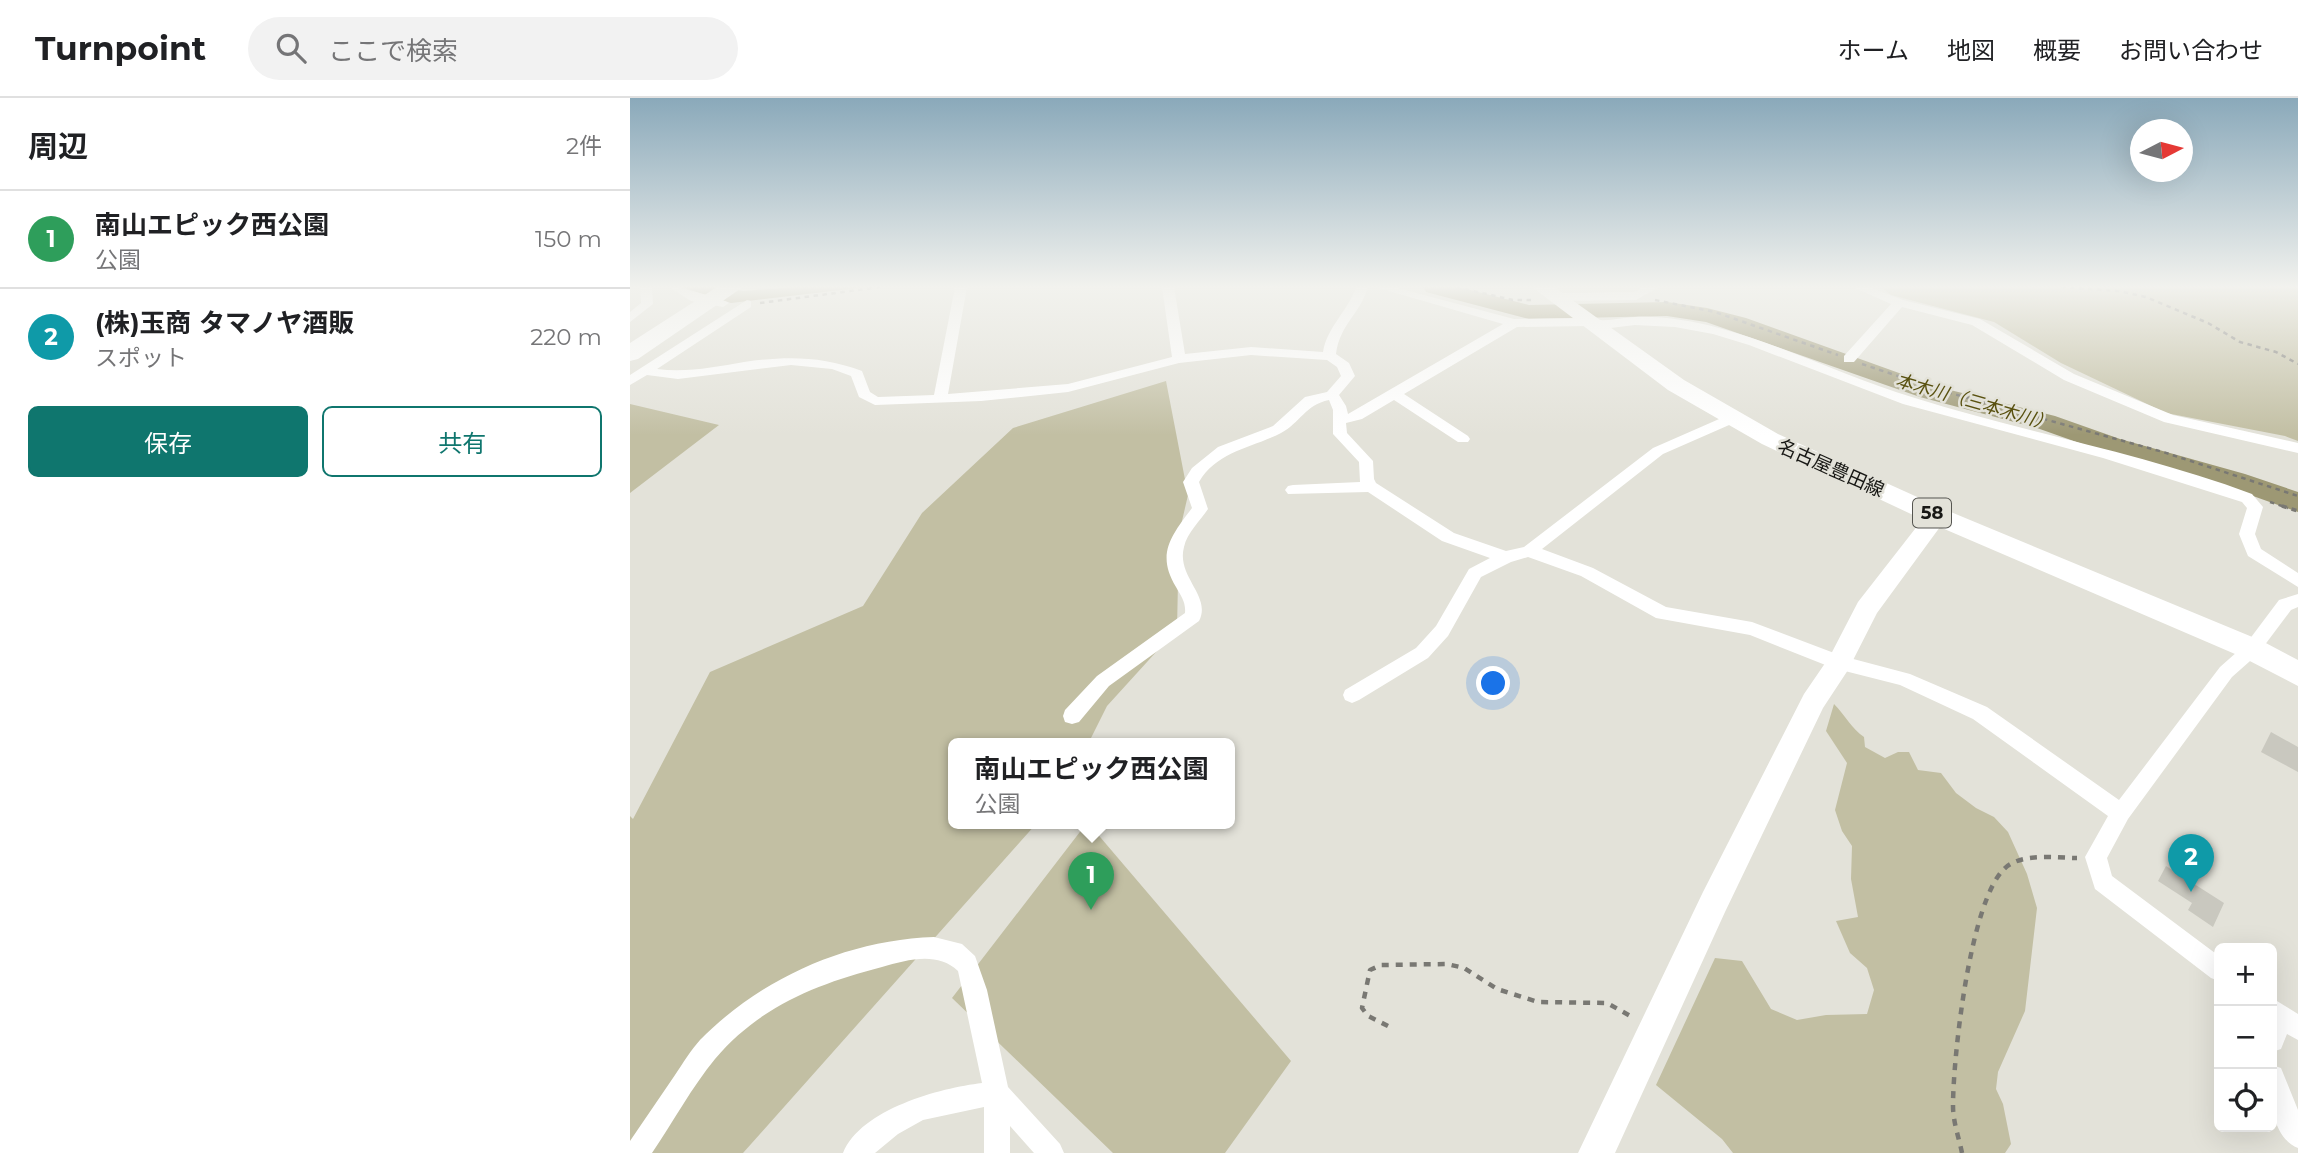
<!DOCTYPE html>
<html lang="ja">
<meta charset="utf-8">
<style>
body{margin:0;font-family:Montserrat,"Noto Sans JP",sans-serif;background:#f2f2f2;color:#202124}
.controls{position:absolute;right:21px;bottom:21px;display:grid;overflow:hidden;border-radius:10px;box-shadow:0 7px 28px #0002}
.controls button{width:63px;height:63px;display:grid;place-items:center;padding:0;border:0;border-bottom:2px solid #e0e0e0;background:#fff;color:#202124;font:35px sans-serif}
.compass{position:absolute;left:1500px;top:21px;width:63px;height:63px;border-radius:50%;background:#fff;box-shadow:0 7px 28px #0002;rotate:84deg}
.you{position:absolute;left:864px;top:586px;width:24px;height:24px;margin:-18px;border:5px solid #fff;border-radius:50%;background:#1a73e8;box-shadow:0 0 0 10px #1a73e833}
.badge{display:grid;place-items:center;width:46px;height:46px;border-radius:50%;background:#0f766e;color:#fff;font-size:23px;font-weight:700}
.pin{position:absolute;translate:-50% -58px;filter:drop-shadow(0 2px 4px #0008)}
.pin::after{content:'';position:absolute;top:37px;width:24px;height:21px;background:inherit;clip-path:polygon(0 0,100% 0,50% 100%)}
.popup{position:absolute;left:318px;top:640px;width:287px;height:91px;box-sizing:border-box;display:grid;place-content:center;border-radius:10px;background:#fff;filter:drop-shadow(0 2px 5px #0005);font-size:23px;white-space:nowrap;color:#757577}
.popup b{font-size:26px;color:#202124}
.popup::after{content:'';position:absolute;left:50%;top:100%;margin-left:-14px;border:14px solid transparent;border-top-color:#fff}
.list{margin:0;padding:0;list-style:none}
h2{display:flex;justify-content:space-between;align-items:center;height:91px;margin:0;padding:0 28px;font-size:30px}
h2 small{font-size:23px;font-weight:400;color:#757577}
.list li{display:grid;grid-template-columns:46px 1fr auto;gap:21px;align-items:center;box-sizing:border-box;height:98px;padding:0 28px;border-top:2px solid #e0e0e0}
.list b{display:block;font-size:26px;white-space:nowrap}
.list p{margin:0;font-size:23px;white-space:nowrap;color:#757577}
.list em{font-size:23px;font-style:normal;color:#757577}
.actions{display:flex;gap:14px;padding:21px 28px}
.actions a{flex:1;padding:16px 0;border:2px solid #0f766e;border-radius:10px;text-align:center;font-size:24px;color:#0f766e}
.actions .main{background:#0f766e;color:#fff}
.icon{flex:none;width:38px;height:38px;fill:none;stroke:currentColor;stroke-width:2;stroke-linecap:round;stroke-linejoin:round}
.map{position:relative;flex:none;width:1668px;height:1055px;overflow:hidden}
header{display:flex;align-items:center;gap:42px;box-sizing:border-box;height:98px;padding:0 35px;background:#fff;border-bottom:2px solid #e0e0e0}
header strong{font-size:33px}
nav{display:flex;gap:38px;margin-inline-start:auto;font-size:24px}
.search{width:490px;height:63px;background:#f2f2f2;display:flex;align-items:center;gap:18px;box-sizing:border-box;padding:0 24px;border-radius:38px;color:#757577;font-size:26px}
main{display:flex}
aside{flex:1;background:#fff}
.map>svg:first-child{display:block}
.green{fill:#c2bfa3}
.water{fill:#9d9874}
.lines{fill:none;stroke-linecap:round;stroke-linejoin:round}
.river{fill:#9d9874;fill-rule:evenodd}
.building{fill:#c9c8bf}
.path-far2{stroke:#797873;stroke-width:2.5;stroke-dasharray:4.5 4.5;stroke-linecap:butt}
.path-far1{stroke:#797873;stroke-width:3.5;stroke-dasharray:5 5;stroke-linecap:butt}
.path{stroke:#797873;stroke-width:4.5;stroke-dasharray:7 7;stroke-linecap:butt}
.street{fill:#fff;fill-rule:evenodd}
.secondary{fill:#fff;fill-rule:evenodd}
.primary{fill:#fff;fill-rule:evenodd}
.highway{fill:#fff;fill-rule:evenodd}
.labels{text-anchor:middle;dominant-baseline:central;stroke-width:5;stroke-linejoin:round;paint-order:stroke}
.far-water-label{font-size:18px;font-style:italic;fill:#595110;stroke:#e3e2d9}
.shield{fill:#e3e2d9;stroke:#555550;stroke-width:2}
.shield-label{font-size:18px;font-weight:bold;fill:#181815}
.street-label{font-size:19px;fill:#181815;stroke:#e3e2d9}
</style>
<header>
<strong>Turnpoint</strong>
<div class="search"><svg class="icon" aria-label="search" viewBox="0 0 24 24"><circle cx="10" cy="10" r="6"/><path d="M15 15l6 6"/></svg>ここで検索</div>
<nav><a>ホーム</a><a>地図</a><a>概要</a><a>お問い合わせ</a></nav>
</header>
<main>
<aside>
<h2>周辺<small>2件</small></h2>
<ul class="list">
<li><span class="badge" style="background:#2e9e5b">1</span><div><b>南山エピック西公園</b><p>公園</p></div><em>150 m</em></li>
<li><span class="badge" style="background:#0f9aa8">2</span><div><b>(株)玉商 タマノヤ酒販</b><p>スポット</p></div><em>220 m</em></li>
</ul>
<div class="actions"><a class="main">保存</a><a>共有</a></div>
</aside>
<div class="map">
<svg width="1668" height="1055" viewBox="0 0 1668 1055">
<rect width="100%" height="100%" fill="#e3e2d9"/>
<path class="green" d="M1251 189H1668V343L1655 338 1536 315 1431 265 1364 224 1261 197Z
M536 283 558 397 549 436 547 531 477 608 458 646H323V726H406L113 1055H0V718L3 721 80 574 233 508 292 415 383 330Z
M0 306 89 327 0 395Z
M1204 606C1215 617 1222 631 1234 639L1235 649 1255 660 1268 654H1279L1288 672 1311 675 1326 695 1346 710 1364 719 1378 734 1397 776 1407 810 1395 913 1368 974 1366 991 1373 1006 1381 1046 1375 1055H1103L1092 1041 1026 987 1085 860 1112 863 1141 911 1167 922 1196 917 1237 916 1244 892 1237 870 1220 855 1206 823 1228 819 1221 781 1222 748 1212 733 1205 712 1217 665 1196 633Z
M456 726H459L661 963 595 1055H483L322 900Z"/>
<path class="water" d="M51 189H93L113 193 164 189H237L101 205Z"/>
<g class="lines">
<path class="river" d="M793 189H829L899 207 1037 204 1077 210 1116 220 1308 289 1425 318 1490 341 1615 376 1668 394V414L1595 388 1472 353 1407 330 1290 299 1076 224 1037 218 899 221 796 194Z"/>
</g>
<path class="building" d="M1641 634 1668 649V674L1631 654Z
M1536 768 1594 805 1583 829 1558 812 1562 805 1528 783Z"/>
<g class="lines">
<path class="path-far2" d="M826 189 883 202H903
M1431 189 1489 193 1516 199 1578 225 1610 244 1646 254 1668 266
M1025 202 1085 214 1208 257
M130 205 250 189
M1232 266 1313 293 1533 354 1668 398
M1640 404 1658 410"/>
<path class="path-far1" d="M1652 408 1668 413"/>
<path class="path" d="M758 928 738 918 732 910 740 872 751 867 817 866 834 870 867 891 908 904 977 905 1004 920
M1332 1055C1329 1040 1323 1024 1323 1008 1323 959 1340 804 1374 771 1391 754 1426 760 1447 760"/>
<path class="street" d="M10 189H22L23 206 0 224V214L11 205Z
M39 189C49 189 92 200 99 205L93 209 61 203Z
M325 189H337L318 296 438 286 542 259 532 189H544L555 256 621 249 693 254C697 229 718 213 726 189H738C730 216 710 226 706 256L719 265 725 278 709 297 716 308 718 316 873 226 745 189H764L884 221 959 220C974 225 988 220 1005 219 1033 218 1063 223 1089 230 1156 248 1218 280 1285 300 1396 335 1513 355 1622 396L1633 409 1625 436 1631 451 1668 475V489L1618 458 1609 436 1617 410 1612 404 1473 360 1273 306 1119 247 1083 236 1045 229 1005 227 964 232 958 228 887 229 774 296 838 338 840 341 838 344H828L764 302 732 321 716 325 717 335 743 363 744 381 746 385 824 435 876 453 894 449 1023 350 1096 318H1106V324L1033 356 912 451 963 470 1036 509 1122 524 1212 558 1280 576 1357 609 1489 702 1590 569 1616 546 1649 502 1668 496V509L1661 512 1628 556 1602 579 1498 721 1477 760 1482 778 1589 858V883L1581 880 1465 791 1455 759 1478 718 1343 621 1270 587 1203 570 1120 537 1026 520 951 478 898 459 881 464 851 479 818 538 798 560 729 602 722 605 715 602 713 597 715 592 786 550 806 528 839 471 860 460 812 443 738 394 658 396 655 392 658 388 663 387 730 384 729 364 703 336V312L699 302C675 307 670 325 651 335 622 350 587 353 569 384L578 411C570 423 557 435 554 449 546 479 582 498 569 523L479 588 449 624 442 626 435 624 433 618 435 612 467 578 555 515C556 504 551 498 546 489 526 456 541 438 562 410L553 384 562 370 588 349 643 328 675 299 697 294 711 278 707 269 697 262 621 257 549 265 438 294 351 303 245 307 229 299 221 278 202 271 161 267 48 281 17 277 0 287V277L117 202 121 203V209L27 271C56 275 85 269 114 264 156 258 192 258 232 273L240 294 248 299 304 297Z
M1014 189H1029L1006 202 926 203 920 199 926 195 1004 194Z
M1223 189H1239L1273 202 1350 221 1444 276 1543 317 1668 345V355L1534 324 1434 282 1342 227 1272 209 1224 264H1214V258L1261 206Z
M304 839 332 846 345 858 357 892 378 989 430 1046 434 1055H404L380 1028V1055H354V1009L293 1022 268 1036 245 1055H213C231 1011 310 990 352 985L328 873C307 853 277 862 252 869 187 886 130 908 85 961 62 989 43 1024 22 1055H0V1043C15 1021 30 999 45 977 53 965 61 952 70 942 131 880 217 842 304 839Z
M1642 900 1668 916V942L1657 936 1651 951 1642 954Z
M1642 967 1651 970 1668 1012V1050C1638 1037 1641 994 1642 967Z"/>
<path class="secondary" d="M1307 410 1315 413 1318 418 1247 515 1218 572 1193 610 1095 814 985 1055H948L1073 794 1174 596 1200 558 1228 504 1299 413Z"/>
<path class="primary" d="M902 189H924L1054 282 1148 336 1316 412 1632 543 1668 562V588L1612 559 1298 424 1132 346 1038 292Z"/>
<path class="highway" d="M87 189H113L8 261 0 263V245Z"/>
</g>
<linearGradient id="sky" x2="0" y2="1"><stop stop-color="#8aa9ba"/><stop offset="0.56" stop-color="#f2f2ee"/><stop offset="1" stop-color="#f2f2ee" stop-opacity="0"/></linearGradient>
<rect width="1668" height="337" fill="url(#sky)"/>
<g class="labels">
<g class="far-water-label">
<text transform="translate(1344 304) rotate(16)">本木川（三本木川）</text>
</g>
<rect class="shield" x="1283" y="400.5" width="38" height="29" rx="5"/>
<g class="shield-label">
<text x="1302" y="415">58</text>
</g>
<g class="street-label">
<text transform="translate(1201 370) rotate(24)">名古屋豊田線</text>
</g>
</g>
</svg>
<div class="controls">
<button>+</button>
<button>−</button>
<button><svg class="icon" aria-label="locate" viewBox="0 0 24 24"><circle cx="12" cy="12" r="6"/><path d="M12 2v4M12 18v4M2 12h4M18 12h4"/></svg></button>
</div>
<svg class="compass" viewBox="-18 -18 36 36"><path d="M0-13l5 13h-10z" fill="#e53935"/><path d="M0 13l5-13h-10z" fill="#757577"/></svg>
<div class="you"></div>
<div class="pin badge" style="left:461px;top:812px;background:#2e9e5b">1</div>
<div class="popup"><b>南山エピック西公園</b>公園</div>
<div class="pin badge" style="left:1561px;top:794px;background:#0f9aa8">2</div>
</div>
</main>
